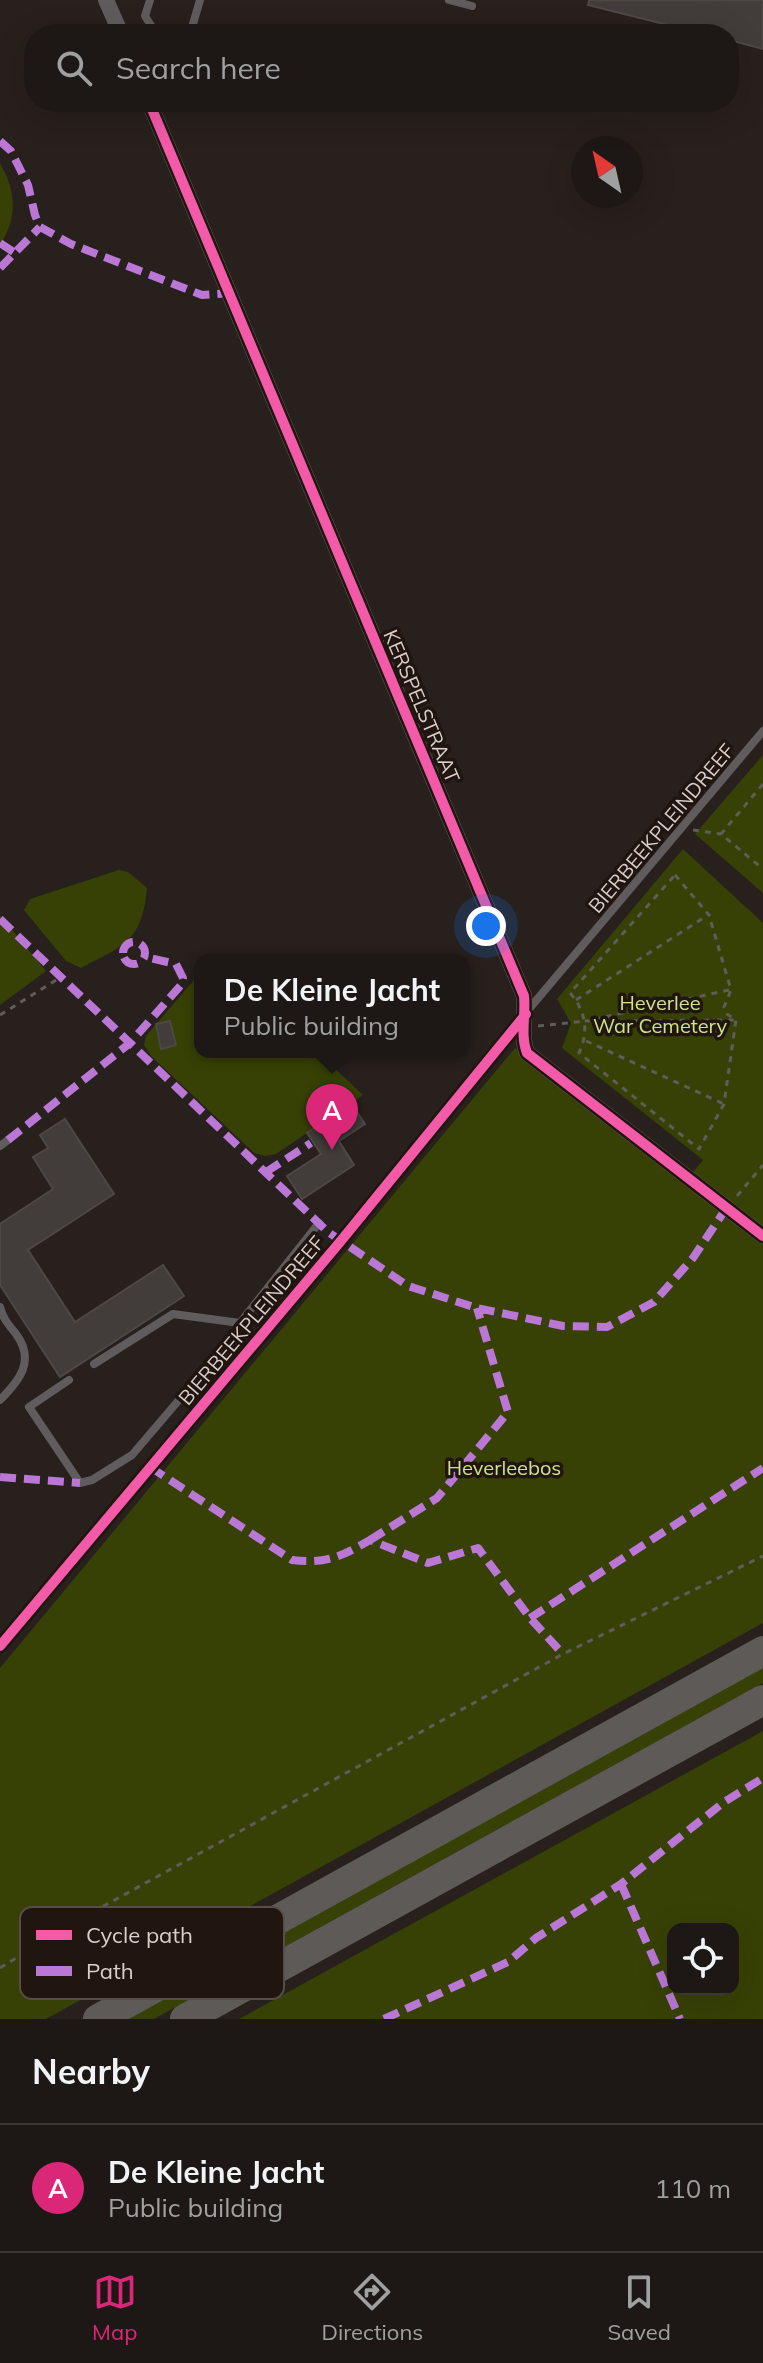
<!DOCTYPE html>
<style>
body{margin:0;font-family:Mulish,sans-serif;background:#2a2523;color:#f1f3f6}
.controls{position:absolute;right:24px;bottom:24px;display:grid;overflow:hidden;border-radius:16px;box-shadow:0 8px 32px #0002}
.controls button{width:72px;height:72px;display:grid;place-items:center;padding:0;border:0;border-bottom:2px solid #3b3735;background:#1d1816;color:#f1f3f6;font:40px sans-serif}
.compass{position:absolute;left:571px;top:136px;width:72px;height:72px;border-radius:50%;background:#1d1816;box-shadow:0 8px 32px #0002;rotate:326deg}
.you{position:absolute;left:486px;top:926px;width:28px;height:28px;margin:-20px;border:6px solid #fff;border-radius:50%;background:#1a73e8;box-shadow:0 0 0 12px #1a73e833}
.badge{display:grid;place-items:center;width:52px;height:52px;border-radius:50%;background:#db2777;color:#fff;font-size:26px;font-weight:700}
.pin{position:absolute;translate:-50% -66px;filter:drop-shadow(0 2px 4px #0008)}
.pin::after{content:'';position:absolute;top:42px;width:28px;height:24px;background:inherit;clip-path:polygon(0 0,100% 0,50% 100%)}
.popup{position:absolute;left:194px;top:954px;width:276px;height:104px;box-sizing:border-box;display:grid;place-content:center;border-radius:16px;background:#1d1816;filter:drop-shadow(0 2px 6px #0005);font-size:26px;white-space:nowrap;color:#a0a0a1}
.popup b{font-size:30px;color:#f1f3f6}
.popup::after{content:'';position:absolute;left:50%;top:100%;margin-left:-16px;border:16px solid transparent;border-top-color:#1d1816}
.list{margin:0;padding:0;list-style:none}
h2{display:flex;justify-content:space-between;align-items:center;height:104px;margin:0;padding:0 32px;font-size:34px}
h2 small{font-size:26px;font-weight:400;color:#a0a0a1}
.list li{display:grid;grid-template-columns:52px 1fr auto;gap:24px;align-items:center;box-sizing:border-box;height:128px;padding:0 32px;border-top:2px solid #3b3735}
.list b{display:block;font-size:30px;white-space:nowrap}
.list p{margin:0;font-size:26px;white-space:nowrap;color:#a0a0a1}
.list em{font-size:26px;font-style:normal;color:#a0a0a1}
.icon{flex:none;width:44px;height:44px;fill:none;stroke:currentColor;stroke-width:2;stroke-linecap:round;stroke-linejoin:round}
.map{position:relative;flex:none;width:763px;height:2019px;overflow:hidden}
.search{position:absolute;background:#1d1816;box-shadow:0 8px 32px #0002;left:24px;right:24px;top:24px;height:88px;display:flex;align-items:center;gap:20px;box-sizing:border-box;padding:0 28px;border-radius:32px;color:#a0a0a1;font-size:30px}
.sheet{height:232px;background:#1d1816}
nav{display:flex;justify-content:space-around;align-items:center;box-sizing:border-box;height:112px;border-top:2px solid #3b3735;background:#1d1816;font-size:22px;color:#a0a0a1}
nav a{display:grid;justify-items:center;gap:4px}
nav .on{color:#db2777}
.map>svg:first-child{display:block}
.green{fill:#374105;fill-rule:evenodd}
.building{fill:#423d3a;stroke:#4d4745;stroke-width:2}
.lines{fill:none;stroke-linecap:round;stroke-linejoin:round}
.path{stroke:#5f5c59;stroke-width:3;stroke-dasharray:6 6;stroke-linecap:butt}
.service{stroke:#605c5d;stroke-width:8}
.minor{stroke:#605c5d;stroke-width:16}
.motorway{stroke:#5e5a58;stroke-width:30}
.quiet{stroke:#ba77d6;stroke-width:8;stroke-dasharray:16 8;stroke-linecap:butt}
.cycleway-casing{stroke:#211510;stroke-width:15}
.cycleway{stroke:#f35aa7;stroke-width:10}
.labels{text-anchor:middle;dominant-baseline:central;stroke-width:7;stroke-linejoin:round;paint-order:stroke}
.street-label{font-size:20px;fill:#d8cfcb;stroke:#211510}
.park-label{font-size:20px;fill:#cde48a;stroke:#211510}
.key{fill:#211510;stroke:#584d48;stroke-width:2}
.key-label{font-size:22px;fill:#d8cfcb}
</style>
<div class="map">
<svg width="763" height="2019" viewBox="0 0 763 2019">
<rect width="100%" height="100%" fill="#27201d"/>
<path class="green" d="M0 163C16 191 18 217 0 245Z
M763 755V893L695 834Z
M683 849 763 923V1623L46 2019H0V1668L515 1048 683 1184 703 1160 562 1048 571 1023 557 999Z
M119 870 128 872 147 888C142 942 124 945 81 968L66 961 24 910 30 899Z
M0 915 46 971 0 1005Z
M200 973V1052H317L363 1095 276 1154 265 1156 254 1153 151 1056 144 1045 146 1036Z
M763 1668V1683L154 2019H128Z
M763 1731V2019H239ZM673 1929H733V1989H673Z"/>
<path class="building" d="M589 0H763V49L729 40V34H704L588 5Z
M170 1021 176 1045 161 1049 156 1024Z
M351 1103 365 1124 339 1141 354 1165 302 1199 287 1176 321 1154 307 1133Z
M65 1119 114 1194 28 1250 75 1322 163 1265 184 1296 60 1377 0 1285V1224L53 1189 33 1157 48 1148 40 1135Z"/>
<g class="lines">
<path class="path" d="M763 784 721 834 763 869
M693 830 721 834
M675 875 709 915 731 990 724 1007 727 1014 736 1020 724 1104 699 1149 579 1053C589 1032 586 1011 570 993Z
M729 990 586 1021 736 1020
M576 1000 708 915
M0 1015 61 977
M538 1026 586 1021
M586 1041 724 1104
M737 1196 763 1165
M0 1968 69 1925 563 1654 763 1556"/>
<path class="service" d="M150 0 145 16 155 32 160 34
M449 0 472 6
M190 34 200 0
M0 1146 8 1140
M0 1307C3 1319 9 1325 16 1334 36 1361 19 1381 0 1400
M94 1364 173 1314 240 1323 319 1223
M69 1380 29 1407 80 1483 92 1480 132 1455 237 1332 240 1323
M0 1646 340 1242 497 1047 763 731"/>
<path class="minor" d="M106 0 121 34
M149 102 524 996C526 1015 520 1036 527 1053L763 1236"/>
<path class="motorway" d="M98 2019 763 1651
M185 2019 763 1700"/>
<path class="quiet" d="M0 141 11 151 28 185 35 215 40 227 71 244 202 295 230 293
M0 243 15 253
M0 268 40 227
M0 919 328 1232 408 1286 477 1308 563 1326 607 1327 654 1302 693 1258 727 1207
M123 953a11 11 0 1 1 22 0a11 11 0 1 1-22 0Z
M8 1140 130 1043 181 985 183 978 176 964 145 957
M266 1172 311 1143
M150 1467 292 1560C325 1564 341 1557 370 1540L428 1563 478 1548 530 1618 563 1654
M0 1477 80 1483
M370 1540 437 1498 508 1412 477 1308
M530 1618 763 1468
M621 1884 680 2019
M384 2019 508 1962 536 1938 621 1884 724 1802 763 1778"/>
<g class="cycleway-casing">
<path id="cycleway" d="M149 102 524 996C526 1015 520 1036 527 1053L763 1236
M0 1646 340 1242 526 1014"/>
</g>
<use href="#cycleway" class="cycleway"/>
</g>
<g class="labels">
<g class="street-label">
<text transform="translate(422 706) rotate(67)">KERSPELSTRAAT</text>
<text transform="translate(661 828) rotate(-50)">BIERBEEKPLEINDREEF</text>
<text transform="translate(251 1320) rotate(-50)">BIERBEEKPLEINDREEF</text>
</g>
<g class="park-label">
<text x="660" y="1002">Heverlee<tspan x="660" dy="23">War Cemetery</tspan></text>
<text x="504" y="1467">Heverleebos</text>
</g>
</g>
<rect x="20" y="1907" width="264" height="92" rx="12" class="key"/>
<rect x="36" y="1930" width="36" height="10" fill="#f35aa7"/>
<rect x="36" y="1966" width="36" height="10" fill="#ba77d6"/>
<g class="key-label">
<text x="86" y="1943">Cycle path</text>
<text x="86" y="1979">Path</text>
</g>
</svg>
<div class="controls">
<button><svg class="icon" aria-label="locate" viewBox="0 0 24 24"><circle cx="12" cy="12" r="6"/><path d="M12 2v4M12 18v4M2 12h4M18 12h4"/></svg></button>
</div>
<svg class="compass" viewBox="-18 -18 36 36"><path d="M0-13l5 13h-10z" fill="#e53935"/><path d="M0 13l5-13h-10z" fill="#a0a0a1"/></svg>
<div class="you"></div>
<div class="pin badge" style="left:332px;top:1150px">A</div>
<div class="popup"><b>De Kleine Jacht</b>Public building</div>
<div class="search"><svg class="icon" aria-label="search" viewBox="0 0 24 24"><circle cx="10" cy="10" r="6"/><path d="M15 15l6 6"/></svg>Search here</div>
</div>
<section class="sheet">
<h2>Nearby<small></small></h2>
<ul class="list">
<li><span class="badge">A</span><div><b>De Kleine Jacht</b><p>Public building</p></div><em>110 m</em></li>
</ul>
</section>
<nav>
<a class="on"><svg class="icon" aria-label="map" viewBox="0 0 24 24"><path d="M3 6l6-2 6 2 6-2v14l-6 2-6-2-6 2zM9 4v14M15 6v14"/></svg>Map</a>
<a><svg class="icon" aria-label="directions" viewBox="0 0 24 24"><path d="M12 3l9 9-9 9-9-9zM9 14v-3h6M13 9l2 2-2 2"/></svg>Directions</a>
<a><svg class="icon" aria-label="saved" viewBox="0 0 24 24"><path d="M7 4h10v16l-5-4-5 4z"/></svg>Saved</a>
</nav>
